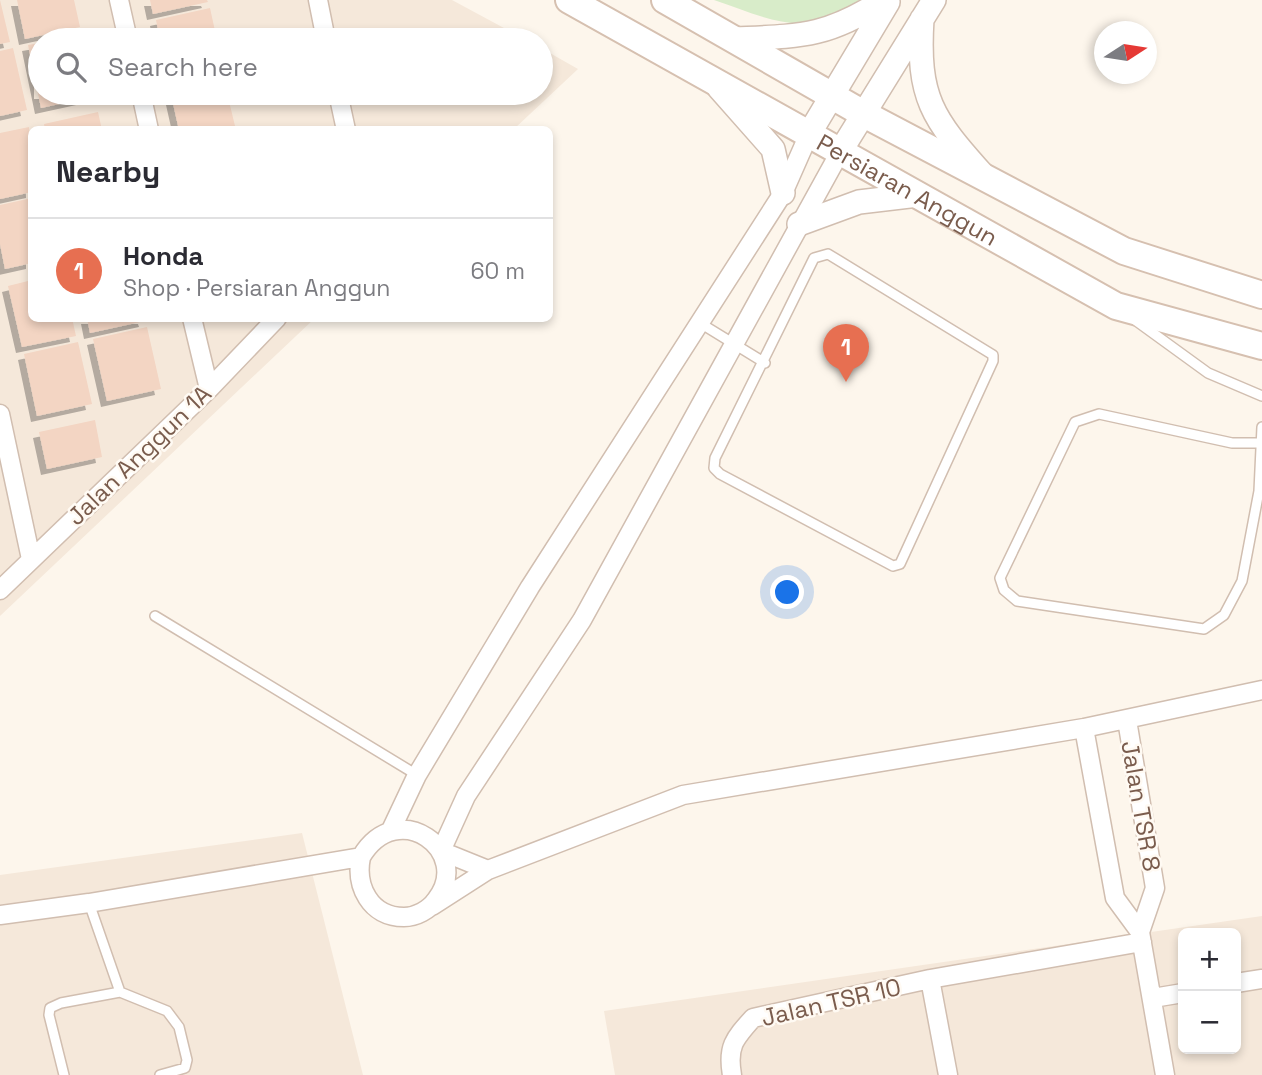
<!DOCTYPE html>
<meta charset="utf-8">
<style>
body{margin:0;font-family:"Space Grotesk",sans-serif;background:#f7f7f7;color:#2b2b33}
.controls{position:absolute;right:21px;bottom:21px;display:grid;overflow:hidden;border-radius:10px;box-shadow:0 4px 10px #0003}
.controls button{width:63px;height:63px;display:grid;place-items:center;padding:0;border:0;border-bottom:2px solid #e1e1e2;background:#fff;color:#2b2b33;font:35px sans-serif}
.compass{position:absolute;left:1094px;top:21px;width:63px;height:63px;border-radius:50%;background:#fff;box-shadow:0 4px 10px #0003;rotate:78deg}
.you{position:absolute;left:788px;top:593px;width:24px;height:24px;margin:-18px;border:5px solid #fff;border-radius:50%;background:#1a73e8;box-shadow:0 0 0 10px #1a73e833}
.badge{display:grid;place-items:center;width:46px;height:46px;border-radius:50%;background:#e76f51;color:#fff;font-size:23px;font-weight:700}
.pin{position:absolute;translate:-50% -58px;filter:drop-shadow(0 2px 4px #0008)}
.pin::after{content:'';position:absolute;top:37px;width:24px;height:21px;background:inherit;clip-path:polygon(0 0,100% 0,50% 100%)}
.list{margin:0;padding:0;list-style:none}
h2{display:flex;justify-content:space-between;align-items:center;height:91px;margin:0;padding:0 28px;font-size:30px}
h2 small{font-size:23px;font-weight:400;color:#7c7c81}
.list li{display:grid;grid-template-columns:46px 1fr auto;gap:21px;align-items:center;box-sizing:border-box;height:105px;padding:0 28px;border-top:2px solid #e1e1e2}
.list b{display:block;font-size:26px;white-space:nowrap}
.list p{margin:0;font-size:23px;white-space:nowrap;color:#7c7c81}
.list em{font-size:23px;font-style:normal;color:#7c7c81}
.icon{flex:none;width:38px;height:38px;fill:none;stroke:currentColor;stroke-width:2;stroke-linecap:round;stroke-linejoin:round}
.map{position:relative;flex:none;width:1262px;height:1075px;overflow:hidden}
.search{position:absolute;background:#fff;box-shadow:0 4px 10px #0003;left:28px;top:28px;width:525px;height:77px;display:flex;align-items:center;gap:18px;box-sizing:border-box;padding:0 24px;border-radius:38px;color:#7c7c81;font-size:26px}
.panel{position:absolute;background:#fff;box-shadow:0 4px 10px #0003;left:28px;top:126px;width:525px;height:196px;border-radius:10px}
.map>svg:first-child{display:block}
.residential{fill:#f5e8da;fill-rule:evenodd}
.green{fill:#d8ecc9}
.building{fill:#f3d5c3;filter:url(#shadow)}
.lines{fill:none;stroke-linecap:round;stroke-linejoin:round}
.service-casing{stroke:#d1beb0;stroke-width:12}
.minor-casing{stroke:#d1beb0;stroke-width:21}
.tertiary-casing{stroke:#d1beb0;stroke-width:26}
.secondary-casing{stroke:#d6c0b0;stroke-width:30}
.service{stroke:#fff;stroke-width:9}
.minor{stroke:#fff;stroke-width:18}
.tertiary{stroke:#fff;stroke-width:23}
.secondary{stroke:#fff;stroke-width:26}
.labels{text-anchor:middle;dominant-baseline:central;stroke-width:5;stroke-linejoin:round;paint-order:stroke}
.street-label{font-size:24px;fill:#7a5c4d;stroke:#fffaf3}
</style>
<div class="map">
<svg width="1262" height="1075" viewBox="0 0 1262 1075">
<defs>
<filter id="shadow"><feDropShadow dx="-6" dy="6" stdDeviation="0" flood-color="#0004"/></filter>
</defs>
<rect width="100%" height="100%" fill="#fdf6ec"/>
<path class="residential" d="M0 0H452L526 40H40V93H541V48L578 69 514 129 32 130V318L314 319 0 616Z
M302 833 363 1075H0V875Z
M1262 916V1075H615L604 1011ZM1183 933H1236V1049H1183Z"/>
<path class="green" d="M714 0H859C810 42 767 18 714 0Z"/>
<path class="building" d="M0 0 10 42 0 44Z
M17 0H74L80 27 25 39Z
M150 0H207L208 2 153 14Z
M210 8 217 40H160L156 20Z
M40 43V93H95L96 96 41 108 28 45Z
M13 48 27 110 0 116V51Z
M200 93H227L236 130H179L172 99Z
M98 112 102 130H45L44 124Z
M29 127 32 192 0 199V133Z
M32 198V263L5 269 0 244V205Z
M32 280V318H72L76 336 22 347 8 286Z
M87 318H144L145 321 90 333Z
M147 327 161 389 107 401 93 339Z
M78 342 92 404 37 416 24 354Z
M95 420 102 457 47 469 39 432Z"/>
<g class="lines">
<g class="service-casing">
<path id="service" d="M828 254 993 355V361L900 564 893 566 720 474 714 468 715 458 814 258Z
M1135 320 1208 373 1262 396
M700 323 765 363
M1259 443H1232L1099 414 1075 422 1000 578 1004 590 1017 601 1204 629 1224 615 1242 581 1259 491 1262 427
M155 616 417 775
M89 903 120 992
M64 1075 49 1015 50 1008 61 1003 120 992 167 1011 179 1027 187 1060 185 1068 160 1075"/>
</g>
<g class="minor-casing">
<path id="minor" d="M119 0 128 40
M318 0 326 40
M141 93 149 130
M338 93 346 130
M192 318 209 389
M0 414 31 559
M0 590 209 389 277 318
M1127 720 1155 888 1140 932 1165 1075
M1084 728 1115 898 1140 932
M391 830 417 775 530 587 783 193 809 134
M488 870 441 851 466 796 582 620 840 152
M432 906 488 870 683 795 1084 728 1262 690
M0 915 89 903 361 857C398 795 474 852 436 900 429 910 416 917 404 917 370 917 355 886 361 857
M1236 983 1262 979
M1153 998 1183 993
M732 1075C727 1047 734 1039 753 1018L930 979
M948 1075 930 979 1142 942"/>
</g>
<g class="tertiary-casing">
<path id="tertiary" d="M922 19C917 98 932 118 983 175
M736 39C801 36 827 37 884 0
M719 88 773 149 783 193
M809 134 888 2
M840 152 934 0
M799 224 859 202 918 195"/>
</g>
<g class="secondary-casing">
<g id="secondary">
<path id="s1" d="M569 0 1116 306 1262 346"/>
<path d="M665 0 862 113 1124 251 1262 295"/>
</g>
</g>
<use href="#service" class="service"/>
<use href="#minor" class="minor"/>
<use href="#tertiary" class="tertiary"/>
<use href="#secondary" class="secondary"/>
</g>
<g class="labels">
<g class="street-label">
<text stroke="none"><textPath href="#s1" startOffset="388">Persiaran Anggun</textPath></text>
<text transform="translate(139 455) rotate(-44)">Jalan Anggun 1A</text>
<text transform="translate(1141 806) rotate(80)">Jalan TSR 8</text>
<text transform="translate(831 1002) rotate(-13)">Jalan TSR 10</text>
</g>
</g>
</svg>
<div class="controls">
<button>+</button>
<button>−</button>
</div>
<svg class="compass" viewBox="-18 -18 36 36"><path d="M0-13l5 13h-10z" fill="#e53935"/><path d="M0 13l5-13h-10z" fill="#7c7c81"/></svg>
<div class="you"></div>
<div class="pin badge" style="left:846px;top:382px">1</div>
<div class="search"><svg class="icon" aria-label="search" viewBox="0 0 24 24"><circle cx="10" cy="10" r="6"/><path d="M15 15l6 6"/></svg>Search here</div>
<section class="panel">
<h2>Nearby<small></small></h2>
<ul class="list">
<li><span class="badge">1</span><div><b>Honda</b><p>Shop · Persiaran Anggun</p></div><em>60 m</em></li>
</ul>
</section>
</div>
